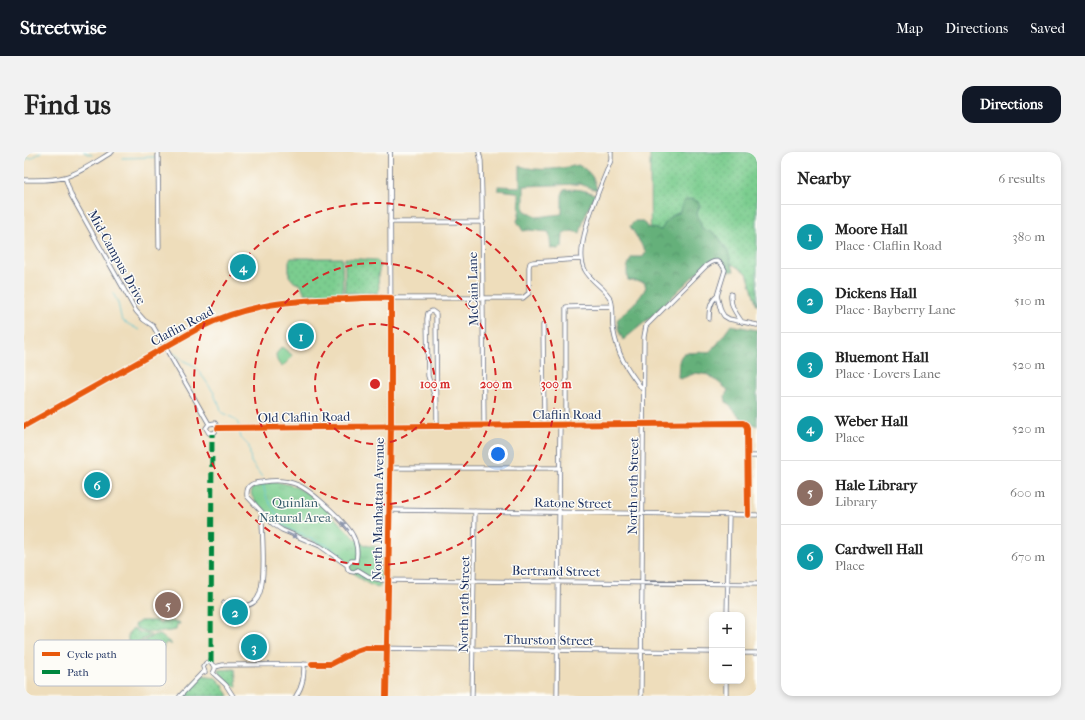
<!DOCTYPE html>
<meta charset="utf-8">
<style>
body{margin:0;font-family:"IM FELL French Canon",serif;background:#f2f2f2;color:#222}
.controls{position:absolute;right:12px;bottom:12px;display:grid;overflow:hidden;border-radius:8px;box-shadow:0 2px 6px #0003}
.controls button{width:36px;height:36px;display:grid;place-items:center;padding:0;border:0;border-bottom:1px solid #e0e0e0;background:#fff;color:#222;font:20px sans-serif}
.you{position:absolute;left:474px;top:302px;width:14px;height:14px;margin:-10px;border:3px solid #fff;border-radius:50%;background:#1a73e8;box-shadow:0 0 0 6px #1a73e833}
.badge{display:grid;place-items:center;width:26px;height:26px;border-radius:50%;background:#111827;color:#fff;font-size:13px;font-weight:700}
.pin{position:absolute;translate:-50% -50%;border:2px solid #fff;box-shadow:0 1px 4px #0006}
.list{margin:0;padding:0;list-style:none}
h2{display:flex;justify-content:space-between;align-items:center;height:52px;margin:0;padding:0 16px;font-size:17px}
h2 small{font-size:13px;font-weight:400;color:#767676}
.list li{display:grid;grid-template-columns:26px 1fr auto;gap:12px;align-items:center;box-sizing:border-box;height:64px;padding:0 16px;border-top:1px solid #e0e0e0}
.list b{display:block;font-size:15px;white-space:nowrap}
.list p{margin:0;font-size:13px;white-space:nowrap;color:#767676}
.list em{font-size:13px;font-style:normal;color:#767676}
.map{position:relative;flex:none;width:733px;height:544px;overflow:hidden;border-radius:12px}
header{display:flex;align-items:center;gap:24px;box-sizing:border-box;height:56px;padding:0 20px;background:#111827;color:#fff}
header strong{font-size:19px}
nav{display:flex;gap:22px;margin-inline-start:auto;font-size:14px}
.intro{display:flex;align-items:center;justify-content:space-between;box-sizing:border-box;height:96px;padding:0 24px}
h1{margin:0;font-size:28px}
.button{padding:10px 18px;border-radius:12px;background:#111827;color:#fff;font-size:14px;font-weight:700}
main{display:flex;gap:24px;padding:0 24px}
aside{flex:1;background:#fff;border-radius:12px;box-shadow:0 2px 6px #0003}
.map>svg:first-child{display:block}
.grass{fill:url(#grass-dots);stroke:#4c7e76}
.forest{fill:url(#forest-crowns);stroke:#40706c}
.park{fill:url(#park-tufts);stroke:#4c7e76}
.pitch{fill:#7ccd8f;stroke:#4c7e76}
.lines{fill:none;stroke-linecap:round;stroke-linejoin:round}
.stream{stroke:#53c0cd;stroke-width:1}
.minor-casing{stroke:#656c7f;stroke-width:5}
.tertiary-casing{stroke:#656c7f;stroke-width:5.5}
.minor{stroke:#fff;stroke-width:3.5}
.tertiary{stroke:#fff;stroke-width:4}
.quiet{stroke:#00873e;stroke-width:5;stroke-dasharray:10 5;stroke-linecap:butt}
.cycleway-casing{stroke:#fdfcf7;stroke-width:8}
.cycleway{stroke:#e8590c;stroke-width:6}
.oneway{fill:#8d97ae}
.ring{fill:none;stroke:#d62828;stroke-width:2;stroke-dasharray:7 5}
.labels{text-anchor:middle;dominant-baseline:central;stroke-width:3;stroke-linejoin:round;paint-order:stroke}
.street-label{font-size:13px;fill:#1b2f5e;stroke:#fdfcf7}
.park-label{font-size:13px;fill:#385e6d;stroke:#fdfcf7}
.key{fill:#fdfcf7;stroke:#b9bec9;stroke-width:1}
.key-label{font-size:11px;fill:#1b2f5e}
.centre{fill:#d62828;stroke:#fdfcf7;stroke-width:2}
.ring-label{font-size:12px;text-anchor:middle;font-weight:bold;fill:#d62828;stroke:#fdfcf7;stroke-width:3;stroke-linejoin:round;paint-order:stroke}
</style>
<header>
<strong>Streetwise</strong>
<nav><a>Map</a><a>Directions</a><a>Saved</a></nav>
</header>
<div class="intro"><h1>Find us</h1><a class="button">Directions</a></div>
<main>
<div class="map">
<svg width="733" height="544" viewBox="0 0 733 544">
<defs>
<pattern id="grass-dots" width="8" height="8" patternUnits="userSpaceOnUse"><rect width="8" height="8" fill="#7ccd8f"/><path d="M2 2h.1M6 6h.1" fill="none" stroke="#6bb07e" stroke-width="1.8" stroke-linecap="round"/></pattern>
<pattern id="forest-crowns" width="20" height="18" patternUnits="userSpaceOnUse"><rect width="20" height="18" fill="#65b07a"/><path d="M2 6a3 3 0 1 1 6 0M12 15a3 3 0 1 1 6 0" fill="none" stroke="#529067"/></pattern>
<pattern id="park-tufts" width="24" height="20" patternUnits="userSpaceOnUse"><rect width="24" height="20" fill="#7ccd8f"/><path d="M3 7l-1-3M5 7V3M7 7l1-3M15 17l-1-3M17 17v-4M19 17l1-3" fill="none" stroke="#6bb07e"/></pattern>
</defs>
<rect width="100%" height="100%" fill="#fdfcf7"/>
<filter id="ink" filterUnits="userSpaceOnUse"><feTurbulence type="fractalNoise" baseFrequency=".025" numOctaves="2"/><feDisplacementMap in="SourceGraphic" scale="8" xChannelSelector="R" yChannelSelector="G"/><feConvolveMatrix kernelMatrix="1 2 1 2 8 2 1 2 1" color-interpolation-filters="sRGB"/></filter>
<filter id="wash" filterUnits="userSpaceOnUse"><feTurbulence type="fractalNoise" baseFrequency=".012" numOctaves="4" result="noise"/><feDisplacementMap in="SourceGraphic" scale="16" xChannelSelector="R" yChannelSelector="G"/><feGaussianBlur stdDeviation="0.9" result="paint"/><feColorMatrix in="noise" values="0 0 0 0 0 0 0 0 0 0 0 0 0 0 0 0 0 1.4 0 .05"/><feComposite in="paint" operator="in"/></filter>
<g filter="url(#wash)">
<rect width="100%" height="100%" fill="#edb"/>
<path class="grass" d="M626 0H733V154L723 121 698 106H684L627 160Z
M267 106H318L319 141 281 142 277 133 270 130 265 124V109Z
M321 106 353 108 356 114 354 124 355 138 354 141H321Z
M116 469H133L136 472 139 469 155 470 156 472H153L152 478C140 480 124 483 112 476L111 473Z
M109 476 115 480 127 483 108 494 104 490V482Z
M130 483H136L148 492 146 493 145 491H141C140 498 128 509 122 512L119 510 110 495Z
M211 517 213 535H212L205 532 195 520V518Z
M178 523 191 525 199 533 205 544H159Z"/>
<path class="forest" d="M554 13C566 19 570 25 573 38L556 32 500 34V58L512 65 538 62V43L540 38C552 36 560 38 571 42L560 67 556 81 547 79 539 82 538 95 534 97 527 96 525 80 505 78 499 79 493 69C497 60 495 51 495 42L492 40 474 38V34L496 35V14C515 20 535 17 554 13Z
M666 47 673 49 676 53 673 61 678 76 694 84 704 100 710 119 704 120 697 109 692 108 685 109 626 166 599 188 595 179 593 168C602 157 616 149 622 135L620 130 604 128C602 119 603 113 608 105H619L622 100 606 74 611 69H619L623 75 637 78C642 69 646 63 655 61L660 49Z
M707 173 733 178V274L726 270 719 268 702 250 701 244 704 238 685 223 672 221 656 227 654 225C655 217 653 207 660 201L685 200 694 191Z"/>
<path class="park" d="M250 330C291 333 308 368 337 391L345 394 357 395 356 435C337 435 320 408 305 398 291 389 275 385 261 376 253 372 231 352 228 344 226 339 229 336 232 333Z"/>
<path class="pitch" d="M258 195 268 203 267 206 258 215C254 211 252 208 252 202Z"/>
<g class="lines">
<path class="stream" d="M60 0 68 3
M98 6 131 5
M0 11 3 6H8L17 0
M89 141 94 151 97 165 99 169 115 178
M150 201 160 209 169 213 175 219 190 241 192 247 196 254 197 260C204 265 212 264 215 274
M216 281 217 286 225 294 227 310 238 325
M239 333 243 347 253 363 261 374 269 379 279 382 282 385 303 393 318 403"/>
</g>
</g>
<g filter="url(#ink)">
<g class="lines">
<g class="minor-casing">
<path id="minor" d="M134 0 135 95
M455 0 457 9 458 45 460 274
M587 0V8C578 33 548 94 561 118 567 130 582 136 587 148 590 157 588 167 589 176 594 205 602 215 619 238
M41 25 47 43 112 159 120 168 129 174 185 272
M0 28C13 28 28 29 41 25 58 20 73 9 88 0
M366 70H459
M707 142C706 154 711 160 718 170
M367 146H499L505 141V115L506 111 509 110 557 107
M685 167C685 158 686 150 693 144
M519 173 520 273
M413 252 404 224 403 167 404 161 408 159 412 162V166L413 274
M185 272 182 276 185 281H190L194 276
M185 272 191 271 194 276
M542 273V155L588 154
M194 276 719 271 722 273 723 276 724 363
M723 304H733
M366 316H535
M365 358 733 363
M323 413 296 394 258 378 249 372 223 344C222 333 228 331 238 330 250 328 262 328 274 333 288 339 320 369 328 382 333 390 334 401 332 409
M323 413C323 417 325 420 330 420L334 418
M323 413 327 409H332
M334 418 347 426 358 428 733 432
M200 451 203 454C212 454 223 456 230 450 245 440 237 378 238 360
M703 463 705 363
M718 501H733
M191 515 199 513 307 512 332 499 344 496 688 500
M181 520 179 515 182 511 185 510 191 514V517L189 521
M189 521 202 533 209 544
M156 544 178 521 181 520
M272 544C279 534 280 524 280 512
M448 544 451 359
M533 544 536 273
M617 544 620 185 622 174 682 114C691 107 696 107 701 118L693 144 697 159 700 164 705 167 733 173
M702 544V529"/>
</g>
<g class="tertiary-casing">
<path id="tertiary" d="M0 274 175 176C222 152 269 148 321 147 336 146 351 145 367 146
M362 544 367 274 366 0"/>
</g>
<use href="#minor" class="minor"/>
<use href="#tertiary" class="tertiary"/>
<path class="quiet" d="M187 510 188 282"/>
<g class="cycleway-casing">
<path id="cycleway" d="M0 274 175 176C222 152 269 148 321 147 336 146 351 145 367 146V274L362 544
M194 276 719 271 722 273 723 276 724 363
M288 512H307L332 499 341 496H362"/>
</g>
<use href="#cycleway" class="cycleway"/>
</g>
<defs><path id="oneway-solid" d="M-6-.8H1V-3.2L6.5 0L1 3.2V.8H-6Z"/></defs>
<g class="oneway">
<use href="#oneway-solid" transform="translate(321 374) rotate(-131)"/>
<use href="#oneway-solid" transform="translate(268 383) rotate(25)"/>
</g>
</g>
<g class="ring">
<circle cx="351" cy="232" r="60"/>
<circle cx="351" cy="232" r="121"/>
<circle cx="351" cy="232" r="181"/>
</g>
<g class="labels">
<g class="street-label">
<text transform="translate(93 105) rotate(61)">Mid-Campus Drive</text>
<text transform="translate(449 137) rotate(-91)">McCain Lane</text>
<text transform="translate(158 174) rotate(-28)">Claflin Road</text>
<text x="543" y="262">Claflin Road</text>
<text transform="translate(280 265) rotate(-1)">Old Claflin Road</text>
<text transform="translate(609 334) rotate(-89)">North 10th Street</text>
<text transform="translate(549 351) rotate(1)">Ratone Street</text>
<text transform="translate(354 357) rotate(-89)">North Manhattan Avenue</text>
<text transform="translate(532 419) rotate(1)">Bertrand Street</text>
<text transform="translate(440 452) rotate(-89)">North 12th Street</text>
<text transform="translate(525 488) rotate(1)">Thurston Street</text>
</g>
<g class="park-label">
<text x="271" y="350">Quinlan<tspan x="271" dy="15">Natural Area</tspan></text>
</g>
</g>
<rect x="10" y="488" width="132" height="46" rx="6" class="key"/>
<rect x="18" y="500" width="18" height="4" fill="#e8590c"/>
<rect x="18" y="518" width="18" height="4" fill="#00873e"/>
<g class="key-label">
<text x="43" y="506">Cycle path</text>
<text x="43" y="524">Path</text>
</g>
<circle cx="351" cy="232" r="6" class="centre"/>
<g class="ring-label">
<text x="411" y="236">100 m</text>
<text x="472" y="236">200 m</text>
<text x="532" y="236">300 m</text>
</g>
</svg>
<div class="controls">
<button>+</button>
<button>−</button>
</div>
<div class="you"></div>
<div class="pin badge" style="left:277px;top:184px;background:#0f9aa8">1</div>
<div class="pin badge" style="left:211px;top:460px;background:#0f9aa8">2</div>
<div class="pin badge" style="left:230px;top:495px;background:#0f9aa8">3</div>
<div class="pin badge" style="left:219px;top:115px;background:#0f9aa8">4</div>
<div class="pin badge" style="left:144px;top:453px;background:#8d6e63">5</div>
<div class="pin badge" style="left:73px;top:333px;background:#0f9aa8">6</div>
</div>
<aside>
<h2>Nearby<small>6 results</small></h2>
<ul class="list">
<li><span class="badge" style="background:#0f9aa8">1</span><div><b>Moore Hall</b><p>Place · Claflin Road</p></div><em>380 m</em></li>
<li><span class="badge" style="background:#0f9aa8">2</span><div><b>Dickens Hall</b><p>Place · Bayberry Lane</p></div><em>510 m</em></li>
<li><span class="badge" style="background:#0f9aa8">3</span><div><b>Bluemont Hall</b><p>Place · Lovers Lane</p></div><em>520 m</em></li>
<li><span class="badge" style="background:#0f9aa8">4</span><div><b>Weber Hall</b><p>Place</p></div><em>520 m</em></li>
<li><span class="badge" style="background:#8d6e63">5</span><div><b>Hale Library</b><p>Library</p></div><em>600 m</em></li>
<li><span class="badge" style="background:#0f9aa8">6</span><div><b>Cardwell Hall</b><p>Place</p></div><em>670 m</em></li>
</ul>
</aside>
</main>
